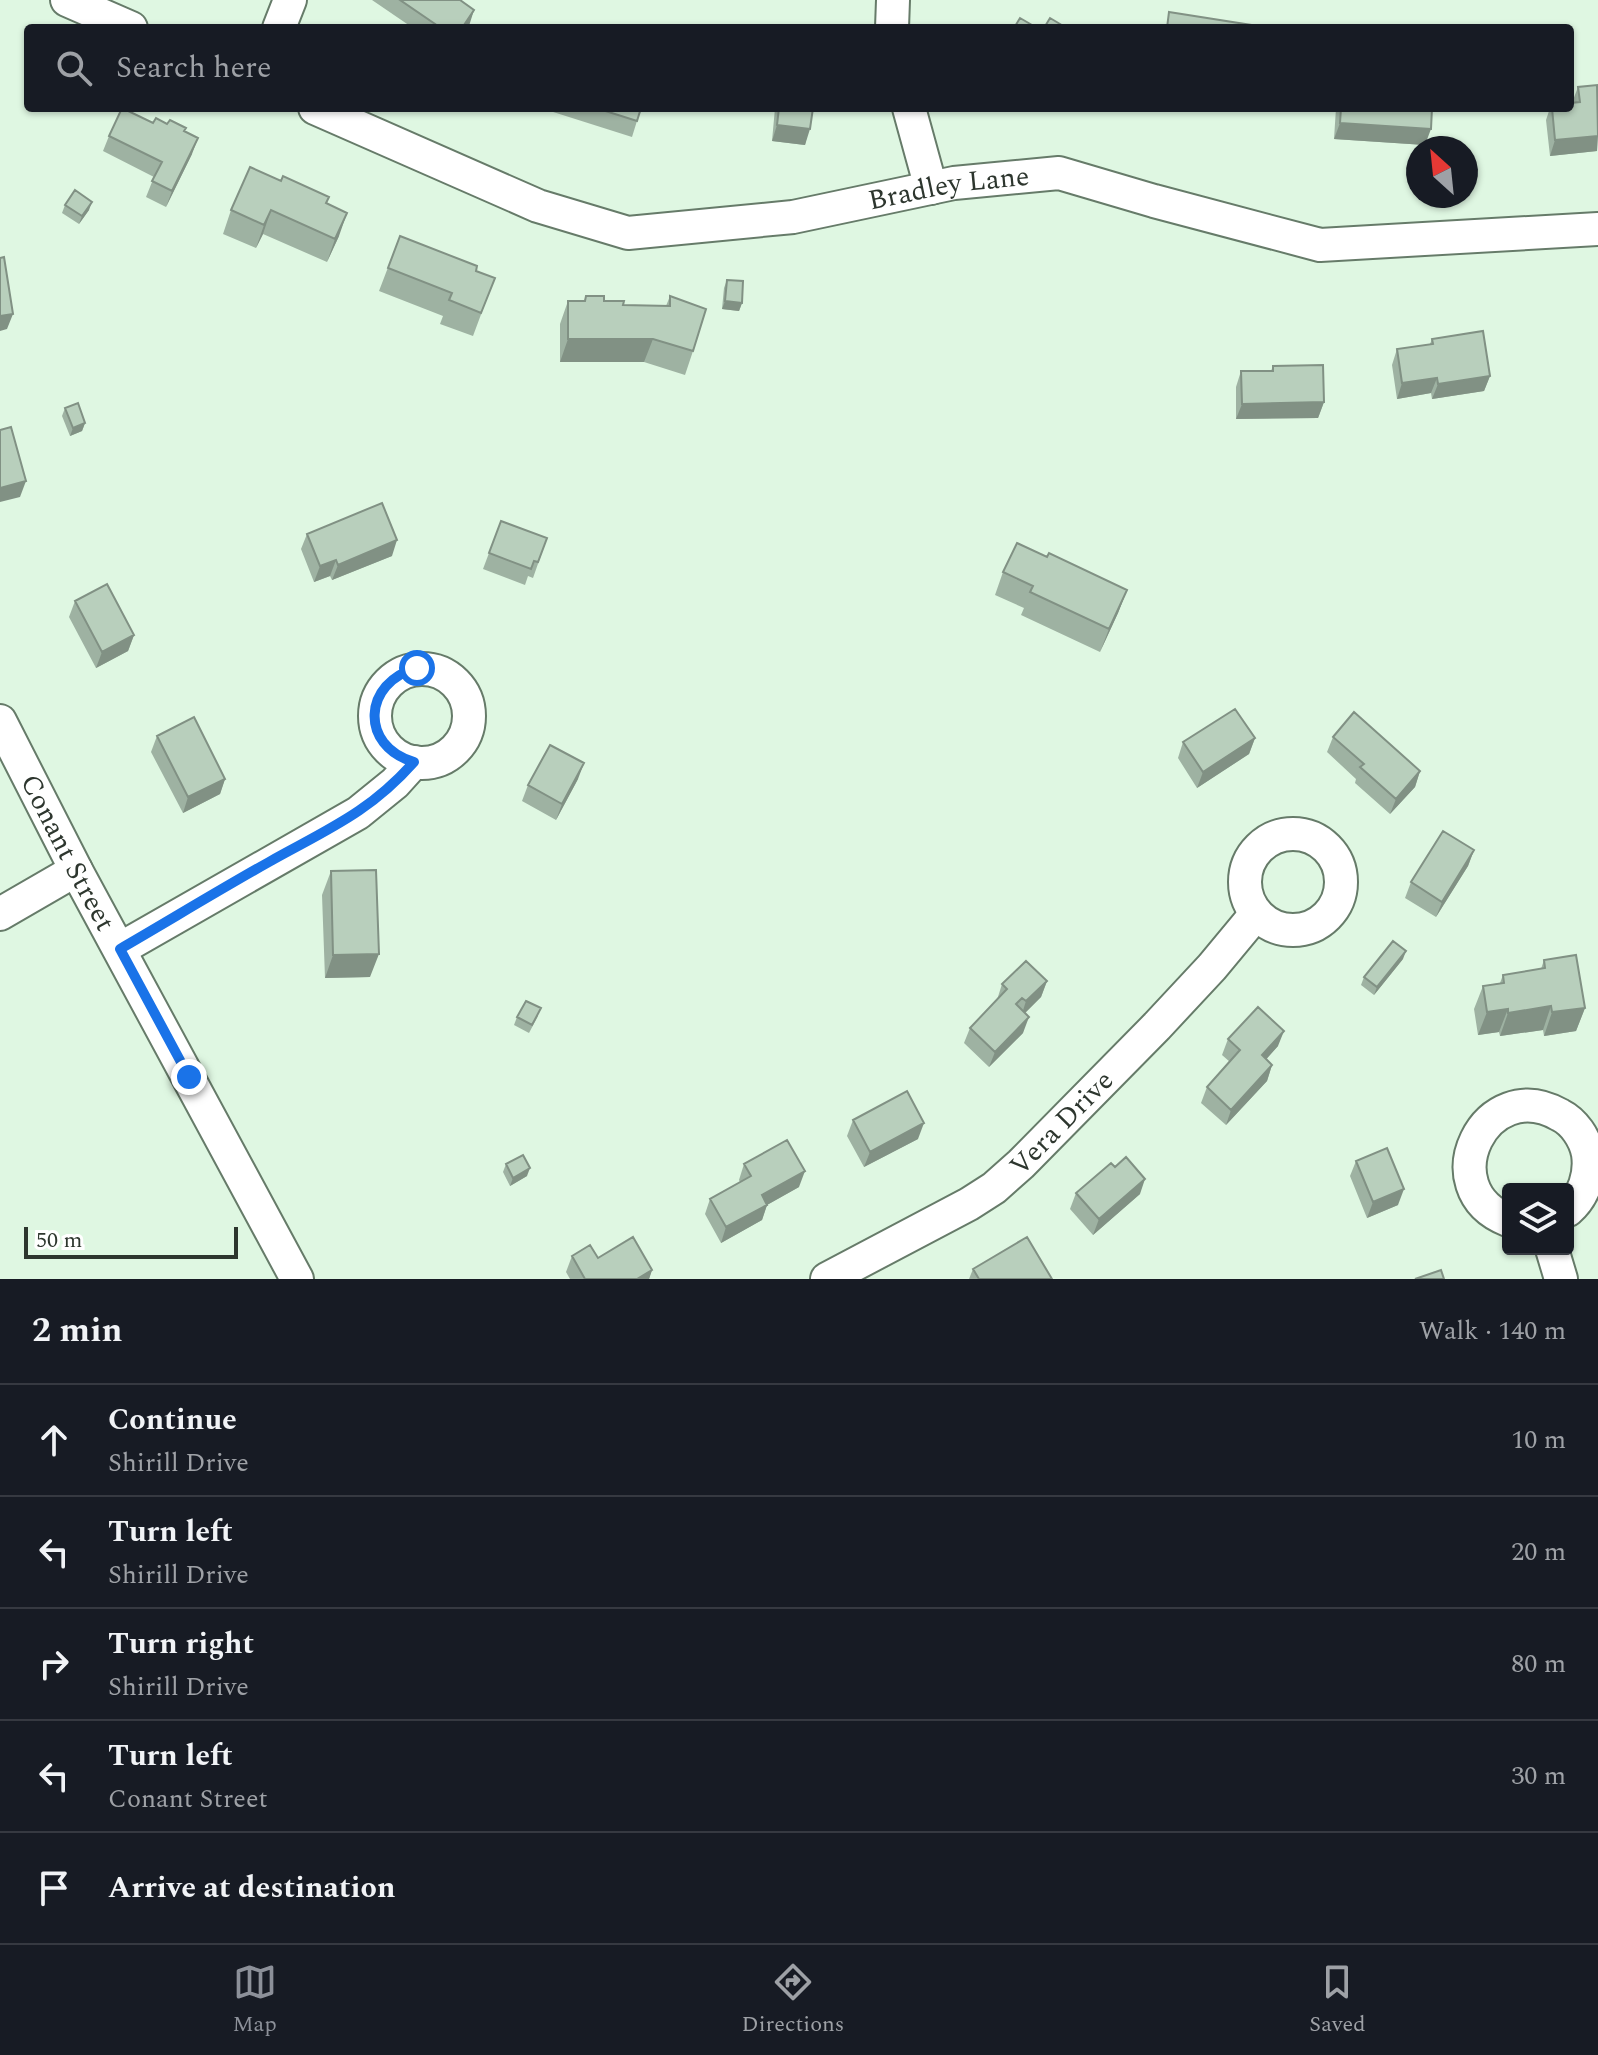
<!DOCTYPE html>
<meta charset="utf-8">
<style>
body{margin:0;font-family:Spectral,serif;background:#20242c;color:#f1f3f6}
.controls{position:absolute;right:24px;bottom:24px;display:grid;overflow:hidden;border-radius:8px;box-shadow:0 2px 6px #0004}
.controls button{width:72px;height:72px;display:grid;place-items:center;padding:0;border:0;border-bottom:2px solid #363941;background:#171b24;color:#f1f3f6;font:40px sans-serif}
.compass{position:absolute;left:1406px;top:136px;width:72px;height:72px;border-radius:50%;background:#171b24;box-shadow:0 2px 6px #0004;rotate:333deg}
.scale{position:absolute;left:24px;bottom:20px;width:214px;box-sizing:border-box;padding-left:8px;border:4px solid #2d362e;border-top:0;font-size:22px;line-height:28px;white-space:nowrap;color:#2d362e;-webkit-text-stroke:6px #fff;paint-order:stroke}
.stop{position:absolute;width:24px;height:24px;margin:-18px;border:6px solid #1a73e8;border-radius:50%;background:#fff}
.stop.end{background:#1a73e8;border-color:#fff;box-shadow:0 2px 8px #0008}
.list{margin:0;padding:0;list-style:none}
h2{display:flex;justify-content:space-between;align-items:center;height:104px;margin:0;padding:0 32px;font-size:34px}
h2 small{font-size:26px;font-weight:400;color:#9ea1a6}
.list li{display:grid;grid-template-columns:52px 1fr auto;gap:24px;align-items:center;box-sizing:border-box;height:112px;padding:0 32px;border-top:2px solid #363941}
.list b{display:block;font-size:30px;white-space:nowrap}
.list p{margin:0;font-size:26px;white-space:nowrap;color:#9ea1a6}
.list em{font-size:26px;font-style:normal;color:#9ea1a6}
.icon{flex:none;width:44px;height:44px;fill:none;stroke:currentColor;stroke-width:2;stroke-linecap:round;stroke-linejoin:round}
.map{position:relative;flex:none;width:1598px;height:1279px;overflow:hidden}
.search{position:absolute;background:#171b24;box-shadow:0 2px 6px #0004;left:24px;right:24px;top:24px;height:88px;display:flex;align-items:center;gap:20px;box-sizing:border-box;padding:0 28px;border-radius:8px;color:#9ea1a6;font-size:30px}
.sheet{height:664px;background:#171b24}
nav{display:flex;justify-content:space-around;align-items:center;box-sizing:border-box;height:112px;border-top:2px solid #363941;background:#171b24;font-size:22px;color:#9ea1a6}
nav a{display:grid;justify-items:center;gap:4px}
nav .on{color:#8c9099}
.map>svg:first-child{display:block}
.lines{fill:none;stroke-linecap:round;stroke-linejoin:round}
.minor-casing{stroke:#667b69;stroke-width:36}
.minor{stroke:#fff;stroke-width:32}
.wall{fill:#9eb2a2}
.shaded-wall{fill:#819184}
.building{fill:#b8cfbc;stroke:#819184;stroke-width:2}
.route{stroke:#1a73e8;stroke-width:10}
.labels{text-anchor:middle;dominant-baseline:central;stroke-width:6;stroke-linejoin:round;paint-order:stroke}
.street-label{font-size:28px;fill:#2d362e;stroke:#fff}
</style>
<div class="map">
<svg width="1598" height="1279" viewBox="0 0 1598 1279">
<rect width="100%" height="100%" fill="#dff7e2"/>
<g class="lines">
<g class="minor-casing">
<g id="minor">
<path d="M67 0 131 28"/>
<path d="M279 28 290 0"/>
<path d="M892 28 893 0"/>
<path id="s1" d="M315 108 538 206 628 233 793 217 954 183 1059 173 1154 201 1320 245 1598 229"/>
<path d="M909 108 931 188"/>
<circle cx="422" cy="716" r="47"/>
<path id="s2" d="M0 721 76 870 297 1279"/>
<circle cx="1293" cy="882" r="48"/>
<path d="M0 914 76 870"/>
<path d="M120 949 358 813 395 783 414 762"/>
<path d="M1508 1220C1429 1189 1485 1072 1560 1115 1574 1122 1585 1138 1588 1154 1591 1175 1584 1196 1568 1210"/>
<path d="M1552 1249 1561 1279"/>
<path id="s3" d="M827 1279 969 1204 994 1188 1021 1164 1157 1026 1212 967 1256 914"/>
</g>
</g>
<use href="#minor" class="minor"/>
</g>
<path class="wall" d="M372 0H460L474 10 467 28H413Z
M1578 87 1598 90 1597 151 1550 156 1546 120 1550 108H1570Z
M552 108H641L632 137 550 111Z
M775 108H813L805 145 772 141Z
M1336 108H1432L1425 145 1334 139Z
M153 123 184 131 192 154 166 207 146 197 154 177 103 151 109 136Z
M326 204 339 236 327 262 263 234 256 248 223 234 231 210Z
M65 205 89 210 79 224 62 213Z
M400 236 476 271 486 301 473 336 440 324 443 316 379 291Z
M727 280 742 303 739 311 722 309 724 288Z
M586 296 623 305 666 306 670 296 693 351 685 375 644 362H560V324L568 301H584Z
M1432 339 1490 376 1484 391 1432 399 1431 393 1397 399 1392 365 1397 349 1430 344Z
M1273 366 1324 402 1318 418 1236 419V387L1241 371H1271Z
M65 408 85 423 82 431 70 436 62 416Z
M501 521 547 538 533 578 528 576 525 585 483 569Z
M307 534 392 556 332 580 330 576 314 582 301 549Z
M1047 557 1127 590 1118 613 1100 652 1021 615 1024 608 995 595 1003 572Z
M75 601 134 635 128 651 96 668 69 617Z
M157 736 225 779 220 794 183 813 151 752Z
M1333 737 1420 771 1415 787 1390 814 1355 783 1356 779 1327 752Z
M1255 738 1249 754 1197 788 1178 758 1183 742Z
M578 779 556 820 522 801 528 785Z
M1474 850 1468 866 1436 917 1405 898 1411 882Z
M331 871 370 977 325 978 322 895Z
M1403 959 1374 995 1361 985 1364 977Z
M1544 960 1585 1008 1576 1031 1544 1036 1543 1030 1500 1036 1499 1032 1478 1035 1474 1009 1483 986 1500 983 1503 975 1541 969Z
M1047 981 1041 997 1025 1013 1023 1033 989 1067 964 1043 970 1028 997 1000 1002 984Z
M538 1016 529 1033 514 1025 517 1017Z
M1228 1039 1278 1046 1266 1059 1272 1065 1267 1081 1226 1125 1201 1103 1207 1087 1230 1062 1222 1055Z
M853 1120 918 1139 864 1167 847 1136Z
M1356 1161 1398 1205 1367 1218 1350 1176Z
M506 1164 527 1176 510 1186 503 1172Z
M744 1164 799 1187 767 1205 762 1220 721 1243 705 1214 710 1199 740 1182 739 1180Z
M1115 1167 1140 1194 1093 1235 1070 1209 1076 1193Z
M572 1256 598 1258 652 1270 649 1279H570L566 1272Z
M973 1269 1052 1279H969Z"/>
<path class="shaded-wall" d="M474 10 469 26 467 28H462Z
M1340 123 1431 129 1425 145 1334 139Z
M777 125 810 129 805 145 772 141Z
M1598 136 1597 151 1550 156 1555 140Z
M198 138 192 154 166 207 172 191Z
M92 202 89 210 79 224 82 216Z
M271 210 263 234 256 248 264 225Z
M347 213 339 236 327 262 335 239Z
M725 301 742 303 739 311 722 309Z
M13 314 7 329 0 331V316Z
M568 339H653L644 362H560Z
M1490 376 1484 391 1432 399 1438 384Z
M1437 378 1431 393 1397 399 1402 383Z
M1324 402 1318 418 1236 419 1242 404Z
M85 423 82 431 70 436 73 428Z
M26 481 20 497 0 502V488Z
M397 540 392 556 332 580 338 565Z
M336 560 330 576 314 582 320 566Z
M1127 590 1118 613 1100 652 1109 629Z
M134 635 128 651 96 668 102 652Z
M1255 738 1249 754 1197 788 1203 772Z
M584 763 578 779 556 820 562 804Z
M1420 771 1415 787 1390 814 1396 799Z
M225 779 220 794 183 813 188 797Z
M1474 850 1468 866 1436 917 1442 902Z
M1406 951 1403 959 1374 995 1377 987Z
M379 954 370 977 325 978 333 955Z
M1047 981 1041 997 1021 1017 1026 1001Z
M1551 1006 1543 1030 1500 1036 1508 1013Z
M1585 1008 1576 1031 1544 1036 1552 1012Z
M1508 1009 1499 1032 1478 1035 1487 1012Z
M1029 1017 1023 1033 989 1067 995 1052Z
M1284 1031 1278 1046 1256 1071 1262 1055Z
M1272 1065 1267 1081 1226 1125 1231 1110Z
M924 1123 918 1139 864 1167 870 1152Z
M530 1168 527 1176 510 1186 513 1178Z
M805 1171 799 1187 758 1210 767 1205 762 1220 721 1243 726 1227 762 1195Z
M1145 1179 1140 1194 1093 1235 1099 1219Z
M1404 1189 1398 1205 1367 1218 1373 1202Z
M652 1270 649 1279H637Z"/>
<path class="building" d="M400 0H460L474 10 462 28H441Z
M1169 12 1264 27 1263 28H1167Z
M1020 18 1037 28H1014Z
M1050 18 1065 27V28H1044Z
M1597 85 1598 136 1555 140 1552 108H1570V103L1580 102 1578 87Z
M122 108 153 123 156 118 167 124 170 120 186 128 184 131 198 138 172 191 152 181 162 162 109 136Z
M596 108H641L637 121Z
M779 108H813L810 129 777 125Z
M1341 108H1432L1431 129 1340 123Z
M250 167 281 181 283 176 329 197 326 203 347 213 335 239 271 210 264 225 231 210Z
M75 190 92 202 82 216 65 205Z
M400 236 477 266 476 271 495 278 481 313 449 300 452 293 388 268Z
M4 257 13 314 0 316V258Z
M727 280 743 281 742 303 725 301Z
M586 296H604V301H624L623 305 670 306V296L706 309 693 351 653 339H568V301H585Z
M1483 331 1490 376 1438 384 1437 378 1402 383 1397 349 1433 344 1432 339Z
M1323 365 1324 402 1242 404 1241 371H1273V366Z
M78 403 85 423 73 428 65 408Z
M11 427 26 481 0 488V430Z
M382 503 397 540 338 565 336 560 320 566 307 534Z
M501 521 547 538 538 562 534 561 531 569 489 553Z
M1017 543 1047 557 1049 553 1127 590 1109 629 1030 592 1033 586 1003 572Z
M107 584 134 635 102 652 75 601Z
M1235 709 1255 738 1203 772 1183 742Z
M1354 712 1420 771 1396 799 1360 767 1364 764 1333 737Z
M194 717 225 779 188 797 157 736Z
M550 745 584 763 562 804 528 785Z
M1443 831 1474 850 1442 902 1411 882Z
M376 870 379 954 333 955 331 871Z
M1393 941 1406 951 1377 987 1364 977Z
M1576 955 1585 1008 1552 1012 1551 1006 1508 1013V1009L1487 1012 1483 986 1504 983 1503 975 1545 968 1544 960Z
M1026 961 1047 981 1026 1001 1022 998 1016 1004 1029 1017 995 1052 970 1028 1007 989 1002 984Z
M526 1001 541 1008 532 1025 517 1017Z
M1258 1007 1284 1031 1262 1055 1272 1065 1231 1110 1207 1087 1240 1050 1228 1039Z
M907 1091 924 1123 870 1152 853 1120Z
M787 1140 805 1171 762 1195 767 1205 726 1227 710 1199 751 1176 744 1164Z
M1387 1148 1404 1189 1373 1202 1356 1161Z
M523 1155 530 1168 513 1178 506 1164Z
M1126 1157 1145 1179 1099 1219 1076 1193 1111 1163 1115 1167Z
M633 1237 652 1270 637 1279H585L572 1256 590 1245 598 1258Z
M1027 1237 1052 1279H979L973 1269Z
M1441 1270 1444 1279H1415Z"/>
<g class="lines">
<path class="route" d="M189 1077 120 949C170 920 219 890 269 862 326 830 369 813 414 762 359 746 363 682 417 668"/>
</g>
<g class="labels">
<g class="street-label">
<text stroke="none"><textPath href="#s1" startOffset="662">Bradley Lane</textPath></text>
<text stroke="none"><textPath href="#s2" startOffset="148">Conant Street</textPath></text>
<text stroke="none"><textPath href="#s3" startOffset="284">Vera Drive</textPath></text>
</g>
</g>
</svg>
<div class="controls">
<button><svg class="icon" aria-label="layers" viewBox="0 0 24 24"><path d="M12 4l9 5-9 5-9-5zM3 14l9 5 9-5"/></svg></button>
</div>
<svg class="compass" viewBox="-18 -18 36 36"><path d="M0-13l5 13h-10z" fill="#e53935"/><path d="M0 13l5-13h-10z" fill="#9ea1a6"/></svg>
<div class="scale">50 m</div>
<div class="stop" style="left:417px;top:668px"></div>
<div class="stop end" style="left:189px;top:1077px"></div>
<div class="search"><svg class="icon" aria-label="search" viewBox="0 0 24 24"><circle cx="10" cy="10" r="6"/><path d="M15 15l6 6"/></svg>Search here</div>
</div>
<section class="sheet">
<h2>2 min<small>Walk · 140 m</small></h2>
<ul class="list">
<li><svg class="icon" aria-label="ahead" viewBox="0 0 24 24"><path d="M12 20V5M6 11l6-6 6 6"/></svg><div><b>Continue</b><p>Shirill Drive</p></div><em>10 m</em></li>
<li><svg class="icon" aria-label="left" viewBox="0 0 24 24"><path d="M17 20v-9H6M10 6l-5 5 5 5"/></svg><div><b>Turn left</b><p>Shirill Drive</p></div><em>20 m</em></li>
<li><svg class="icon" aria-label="right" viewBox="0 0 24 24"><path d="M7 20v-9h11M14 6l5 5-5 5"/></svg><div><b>Turn right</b><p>Shirill Drive</p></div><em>80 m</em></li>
<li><svg class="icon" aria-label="left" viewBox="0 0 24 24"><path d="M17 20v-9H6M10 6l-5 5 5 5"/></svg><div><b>Turn left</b><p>Conant Street</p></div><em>30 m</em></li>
<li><svg class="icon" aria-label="arrive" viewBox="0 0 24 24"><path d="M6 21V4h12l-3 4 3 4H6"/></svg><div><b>Arrive at destination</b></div></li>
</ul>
</section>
<nav>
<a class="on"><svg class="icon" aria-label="map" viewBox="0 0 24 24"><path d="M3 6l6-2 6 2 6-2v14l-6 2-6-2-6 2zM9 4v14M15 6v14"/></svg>Map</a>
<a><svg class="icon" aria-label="directions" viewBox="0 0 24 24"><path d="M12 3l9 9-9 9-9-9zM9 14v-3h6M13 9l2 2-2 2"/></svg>Directions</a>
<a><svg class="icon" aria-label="saved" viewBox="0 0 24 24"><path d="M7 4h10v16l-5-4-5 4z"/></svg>Saved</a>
</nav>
